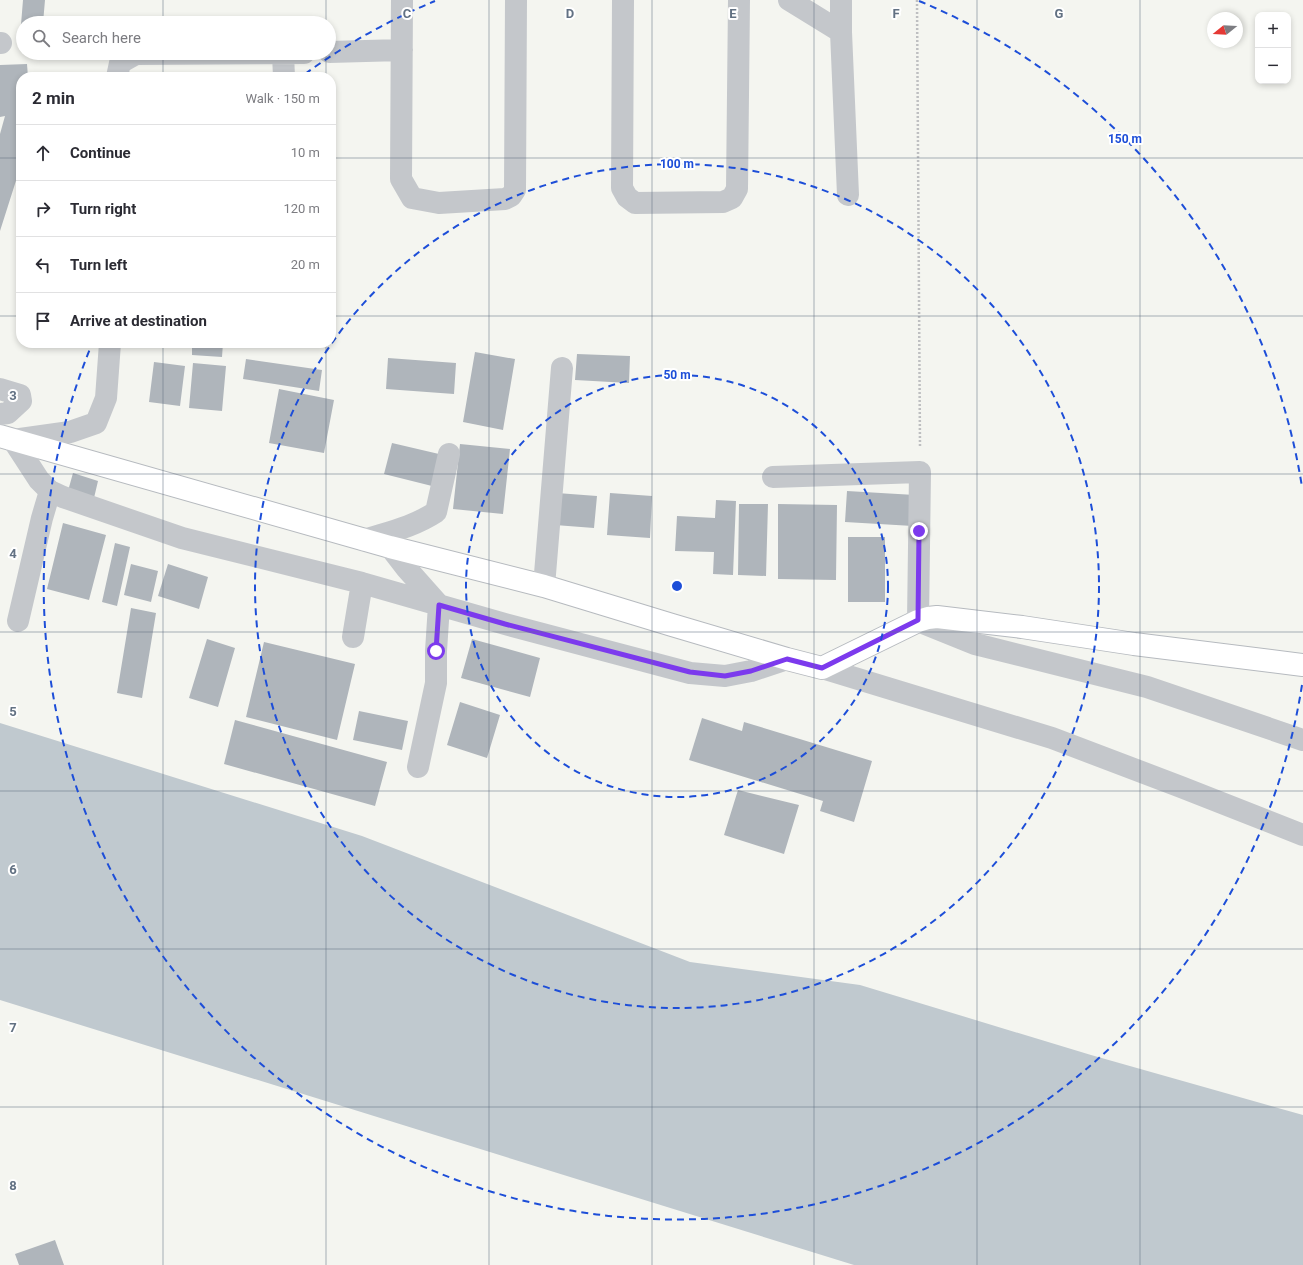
<!DOCTYPE html>
<meta charset="utf-8">
<style>
body{margin:0;font-family:Roboto,sans-serif;background:#f7f7f7;color:#2b2b33}
.controls{position:absolute;right:12px;top:12px;display:grid;overflow:hidden;border-radius:8px;box-shadow:0 2px 6px #0003}
.controls button{width:36px;height:36px;display:grid;place-items:center;padding:0;border:0;border-bottom:1px solid #e1e1e2;background:#fff;color:#2b2b33;font:20px sans-serif}
.compass{position:absolute;left:1207px;top:12px;width:36px;height:36px;border-radius:50%;background:#fff;box-shadow:0 2px 6px #0003;rotate:252deg}
.stop{position:absolute;width:12px;height:12px;margin:-9px;border:3px solid #7c3aed;border-radius:50%;background:#fff}
.stop.end{background:#7c3aed;border-color:#fff;box-shadow:0 1px 4px #0008}
.list{margin:0;padding:0;list-style:none}
h2{display:flex;justify-content:space-between;align-items:center;height:52px;margin:0;padding:0 16px;font-size:17px}
h2 small{font-size:13px;font-weight:400;color:#7c7c81}
.list li{display:grid;grid-template-columns:26px 1fr auto;gap:12px;align-items:center;box-sizing:border-box;height:56px;padding:0 16px;border-top:1px solid #e1e1e2}
.list b{display:block;font-size:15px;white-space:nowrap}
.list em{font-size:13px;font-style:normal;color:#7c7c81}
.icon{flex:none;width:22px;height:22px;fill:none;stroke:currentColor;stroke-width:2;stroke-linecap:round;stroke-linejoin:round}
.map{position:relative;flex:none;width:1303px;height:1265px;overflow:hidden}
.search{position:absolute;background:#fff;box-shadow:0 2px 6px #0003;left:16px;top:16px;width:320px;height:44px;display:flex;align-items:center;gap:10px;box-sizing:border-box;padding:0 14px;border-radius:22px;color:#7c7c81;font-size:15px}
.panel{position:absolute;background:#fff;box-shadow:0 2px 6px #0003;left:16px;top:72px;width:320px;height:276px;border-radius:16px}
.map>svg:first-child{display:block}
.water{fill:#c0c9cf}
.building{fill:#afb5bb}
.lines{fill:none;stroke-linecap:round;stroke-linejoin:round}
.secondary-casing{stroke:#b6babf;stroke-width:24}
.path{stroke:#bebfc1;stroke-width:2.5;stroke-dasharray:2 2;stroke-linecap:butt}
.street{stroke:#c4c7cb;stroke-width:22}
.secondary{stroke:#fff;stroke-width:22}
.route{stroke:#7c3aed;stroke-width:5}
.grid{fill:none;stroke:#627183;stroke-width:1;stroke-opacity:0.55}
.ring{fill:none;stroke:#1d4ed8;stroke-width:2;stroke-dasharray:7 5}
.grid-label{font-size:13px;text-anchor:middle;font-weight:bold;fill:#627183;stroke:#fff;stroke-width:4;stroke-linejoin:round;paint-order:stroke}
.centre{fill:#1d4ed8;stroke:#fff;stroke-width:2}
.ring-label{font-size:12px;text-anchor:middle;font-weight:bold;fill:#1d4ed8;stroke:#fff;stroke-width:4;stroke-linejoin:round;paint-order:stroke}
</style>
<div class="map">
<svg width="1303" height="1265" viewBox="0 0 1303 1265">
<rect width="100%" height="100%" fill="#f4f5f0"/>
<path class="water" d="M0 723 362 836 690 962 860 985 1091 1055 1303 1115V1265H854L0 1000Z"/>
<path class="building" d="M23 0H45L43 23H23V49H19Z
M27 64 28 77H21V165L0 231V134L5 116 0 117V65Z
M192 343H223L222 357 192 355Z
M475 352 515 359 503 430 463 422Z
M577 354 630 356 629 383 575 380Z
M388 358 456 363 454 394 386 389Z
M246 359 322 370 319 391 243 379Z
M154 362 185 366 180 406 149 402Z
M193 363 226 366 222 411 189 408Z
M279 389 334 400 324 453 269 443Z
M392 443 439 454 432 486 384 474Z
M460 444 510 449 503 514 453 509Z
M73 473 98 481 94 498 68 491Z
M847 491 915 495 913 526 845 522Z
M557 493 597 496 594 528 555 525Z
M610 493 652 496 650 538 607 535Z
M716 500 736 501 733 575 713 574 714 552 675 551 677 516 715 518Z
M739 504H768L766 576 738 575Z
M778 504 837 505 836 580 778 579Z
M63 523 106 535 89 600 47 589Z
M848 537H885V602H848Z
M115 543 130 547 117 606 102 602Z
M131 564 158 571 151 602 124 595Z
M168 564 208 577 199 609 158 596Z
M131 608 156 613 142 698 117 693Z
M207 639 235 648 218 707 189 698Z
M472 639 540 658 530 697 461 678Z
M264 642 355 664 337 740 246 717Z
M460 702 500 715 487 758 447 745Z
M359 711 408 721 402 750 353 740Z
M702 718 742 731 744 722 872 761 854 822 820 811 823 801 689 760Z
M235 720 387 762 375 806 224 764Z
M738 790 799 805 784 854 724 835Z
M55 1240 64 1265H19L15 1254Z"/>
<g class="lines">
<g class="secondary-casing">
<path id="secondary" d="M0 436 390 547 544 586 672 625 787 659 822 668 918 621 928 618 937 617 1022 627 1134 644 1303 665"/>
</g>
<path class="path" d="M917 0 920 447"/>
<path class="street" d="M402 0 401 179 412 198 439 203 505 199 511 196 515 190 516 0
M623 0 622 188 627 197 635 203 723 202 732 198 737 189 739 0
M789 0 841 32
M841 0V32L848 195
M0 43H1
M329 52 402 50
M283 54 284 77
M117 77 120 63 136 54 304 53
M110 343 106 398 96 423 70 432 13 440 39 480 50 491 63 497 182 538 362 583 505 624 690 673 725 676 751 671 787 659
M0 389 20 395 21 401 8 413 0 414
M773 477 920 472 918 621 975 644 1147 687 1303 740
M364 540C389 532 413 527 436 512L449 454
M390 547 407 569 439 605 436 651V683L418 767
M544 586 562 368
M18 621 42 518 50 491
M353 637 362 583
M822 668 1052 738 1181 787 1303 835"/>
<use href="#secondary" class="secondary"/>
</g>
<g class="lines">
<path class="route" d="M436 651 439 605 505 624 690 672 725 676 751 671 787 659 822 668 918 620 919 531"/>
</g>
<path class="grid" d="M163 0V23M326 0V23M489 0V1265M652 0V1265M814 0V1265M977 0V1265M1140 0V1265M163 53V77M326 53V77M0 158H21M331 158H1303M0 316H21M331 316H1303M163 343V1265M326 343V1265M0 474H1303M0 632H1303M0 791H1303M0 949H1303M0 1107H1303"/>
<g class="ring">
<circle cx="677" cy="586" r="211"/>
<circle cx="677" cy="586" r="422"/>
<path d="M1302 685A633 633 0 1 1 92 344M305 74A633 633 0 0 1 435 1M919 1A633 633 0 0 1 1302 487"/>
</g>
<g class="grid-label">
<text x="407" y="18">C</text>
<text x="570" y="18">D</text>
<text x="733" y="18">E</text>
<text x="896" y="18">F</text>
<text x="1059" y="18">G</text>
<text x="13" y="400">3</text>
<text x="13" y="558">4</text>
<text x="13" y="716">5</text>
<text x="13" y="874">6</text>
<text x="13" y="1032">7</text>
<text x="13" y="1190">8</text>
</g>
<circle cx="677" cy="586" r="6" class="centre"/>
<g class="ring-label">
<text x="1125" y="143">150 m</text>
<text x="677" y="168">100 m</text>
<text x="677" y="379">50 m</text>
</g>
</svg>
<div class="controls">
<button>+</button>
<button>−</button>
</div>
<svg class="compass" viewBox="-18 -18 36 36"><path d="M0-13l5 13h-10z" fill="#e53935"/><path d="M0 13l5-13h-10z" fill="#7c7c81"/></svg>
<div class="stop" style="left:436px;top:651px"></div>
<div class="stop end" style="left:919px;top:531px"></div>
<div class="search"><svg class="icon" aria-label="search" viewBox="0 0 24 24"><circle cx="10" cy="10" r="6"/><path d="M15 15l6 6"/></svg>Search here</div>
<section class="panel">
<h2>2 min<small>Walk · 150 m</small></h2>
<ul class="list">
<li><svg class="icon" aria-label="ahead" viewBox="0 0 24 24"><path d="M12 20V5M6 11l6-6 6 6"/></svg><div><b>Continue</b></div><em>10 m</em></li>
<li><svg class="icon" aria-label="right" viewBox="0 0 24 24"><path d="M7 20v-9h11M14 6l5 5-5 5"/></svg><div><b>Turn right</b></div><em>120 m</em></li>
<li><svg class="icon" aria-label="left" viewBox="0 0 24 24"><path d="M17 20v-9H6M10 6l-5 5 5 5"/></svg><div><b>Turn left</b></div><em>20 m</em></li>
<li><svg class="icon" aria-label="arrive" viewBox="0 0 24 24"><path d="M6 21V4h12l-3 4 3 4H6"/></svg><div><b>Arrive at destination</b></div></li>
</ul>
</section>
</div>
